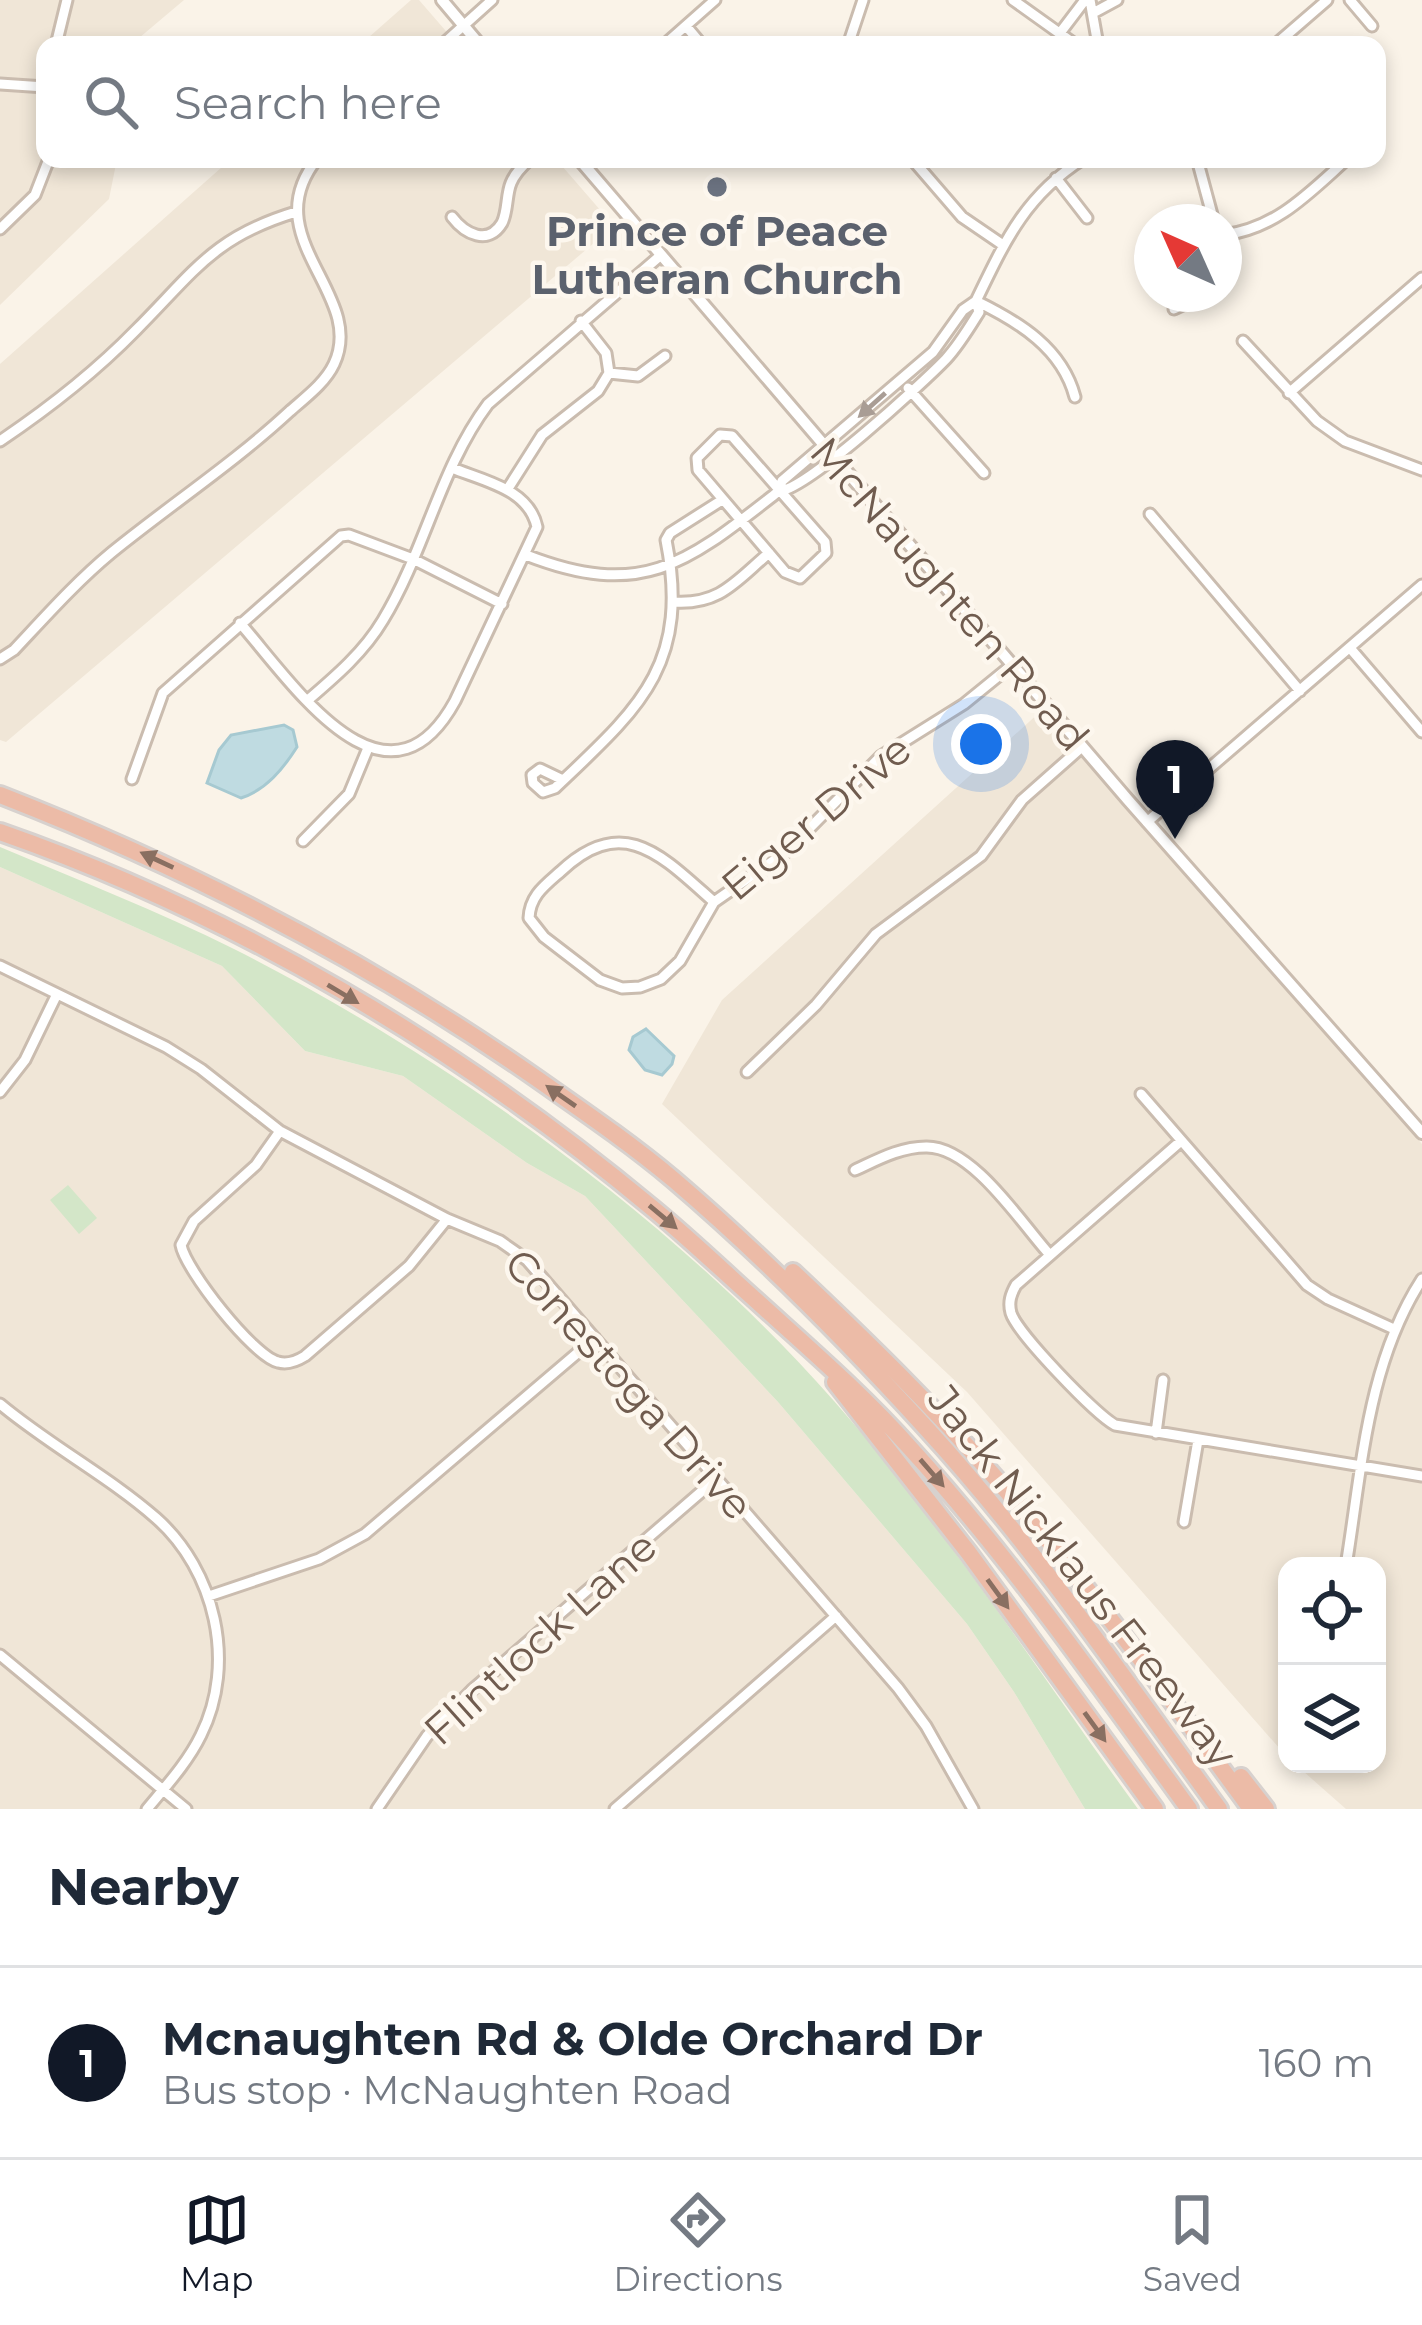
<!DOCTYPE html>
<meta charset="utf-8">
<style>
body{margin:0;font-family:Montserrat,sans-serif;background:#f6f6f7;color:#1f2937}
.controls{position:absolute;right:36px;bottom:36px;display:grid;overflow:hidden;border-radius:24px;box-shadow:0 6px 18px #0003}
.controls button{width:108px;height:108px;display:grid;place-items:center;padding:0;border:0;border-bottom:3px solid #e0e1e3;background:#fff;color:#1f2937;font:60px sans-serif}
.compass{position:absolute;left:1134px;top:204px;width:108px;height:108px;border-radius:50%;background:#fff;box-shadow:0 6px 18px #0003;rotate:315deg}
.you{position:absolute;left:981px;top:744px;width:42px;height:42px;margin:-30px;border:9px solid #fff;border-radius:50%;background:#1a73e8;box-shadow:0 0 0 18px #1a73e833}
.badge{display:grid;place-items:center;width:78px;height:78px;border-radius:50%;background:#111827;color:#fff;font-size:39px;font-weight:700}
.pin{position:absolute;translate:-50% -99px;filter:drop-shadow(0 3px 6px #0008)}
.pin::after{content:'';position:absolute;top:63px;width:42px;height:36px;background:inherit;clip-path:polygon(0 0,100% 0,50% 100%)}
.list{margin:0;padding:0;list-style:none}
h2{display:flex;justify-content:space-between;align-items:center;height:156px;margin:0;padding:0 48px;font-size:51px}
h2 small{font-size:39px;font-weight:400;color:#747a83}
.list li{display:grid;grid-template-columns:78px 1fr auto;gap:36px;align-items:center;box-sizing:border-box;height:192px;padding:0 48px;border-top:3px solid #e0e1e3}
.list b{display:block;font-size:45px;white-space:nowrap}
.list p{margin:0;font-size:39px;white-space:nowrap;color:#747a83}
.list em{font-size:39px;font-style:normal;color:#747a83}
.icon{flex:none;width:66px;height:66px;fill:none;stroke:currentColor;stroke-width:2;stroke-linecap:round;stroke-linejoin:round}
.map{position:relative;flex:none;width:1422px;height:1809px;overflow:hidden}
.search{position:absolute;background:#fff;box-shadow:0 6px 18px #0003;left:36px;right:36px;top:36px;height:132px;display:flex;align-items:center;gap:30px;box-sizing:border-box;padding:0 42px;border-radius:24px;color:#747a83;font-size:45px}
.sheet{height:348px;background:#fff}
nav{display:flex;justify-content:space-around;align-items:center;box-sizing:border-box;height:168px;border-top:3px solid #e0e1e3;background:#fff;font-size:33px;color:#747a83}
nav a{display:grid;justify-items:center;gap:6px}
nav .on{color:#111827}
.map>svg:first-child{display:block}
.residential{fill:#f0e6d7}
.green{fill:#d3e6c8}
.water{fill:#bfdbe1;stroke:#a6c9d1;stroke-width:3}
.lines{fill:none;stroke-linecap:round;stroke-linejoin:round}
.minor-casing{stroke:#cabcaf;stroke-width:15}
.tertiary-casing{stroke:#cabcaf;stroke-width:16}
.motorway-casing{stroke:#d7d1ce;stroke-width:22}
.minor{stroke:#fff;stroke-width:9}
.tertiary{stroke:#fff;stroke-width:10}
.motorway{stroke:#ecbba7;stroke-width:16}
.oneway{fill:#a99d95}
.oneway2{fill:#896f61}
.worship-dot{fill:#6b7280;stroke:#fdf7ee;stroke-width:4.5}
.labels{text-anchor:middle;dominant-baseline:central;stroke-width:9;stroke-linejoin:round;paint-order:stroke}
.worship-label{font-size:42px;font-weight:bold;fill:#5b616d;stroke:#fdf7ee}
.street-label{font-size:42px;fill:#705c4f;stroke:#fdf7ee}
</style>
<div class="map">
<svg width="1422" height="1809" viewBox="0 0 1422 1809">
<rect width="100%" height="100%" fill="#faf3e8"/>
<path class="residential" d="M0 0H184L139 38V45H45V159H117L109 199 0 305Z
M411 0H419L458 45H360Z
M231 159H556L614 226 6 742 0 740V364Z
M1041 711 1422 1144V1809H1346L1295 1764H1377V1566H1287V1757L967 1392 662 1104 722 1000Z
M0 867 222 966 305 1051 403 1076 527 1163 585 1196 778 1402 967 1624 1014 1692 1085 1809H0Z"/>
<path class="green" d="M0 847C78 880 158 911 234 949 448 1057 675 1220 834 1401 947 1529 1038 1672 1138 1809H1085L1014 1692 967 1624 778 1402 585 1196 527 1163 403 1076 305 1051 222 966 0 867Z
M68 1185 97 1218 79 1234 50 1200Z"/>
<path class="water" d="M284 725 293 730 297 747C283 769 266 790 241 798L207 783 219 750 231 735Z
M646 1029 674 1056 672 1064 662 1075 645 1070 629 1050 633 1037Z"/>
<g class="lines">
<g class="minor-casing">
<path id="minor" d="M1013 0 1076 45
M1090 0 1098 45
M1350 0 1372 26
M1093 13 1117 0
M686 26 702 45
M1060 33 1085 0
M56 45 67 0
M442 45 492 0
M664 45 715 0
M848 45 863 0
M1275 45 1327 0
M0 84 45 87
M912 159 962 217 1003 245
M1197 159 1214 222
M1056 178 1087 218
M452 217C465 234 488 246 502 223 508 211 506 195 511 183 515 173 522 166 530 159
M0 229 35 195 49 159
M1224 235C1277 228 1309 193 1347 159
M976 301C1019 322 1062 348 1075 397
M1174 309 1206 294
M1243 341 1317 421 1345 441 1422 470
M609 373 638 376 665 356
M908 388 984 473
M1289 393 1422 278
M720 435 732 436 825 542 826 553 800 578 785 572 698 470 697 458Z
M0 441C49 408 95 372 136 330 194 272 213 237 296 212
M507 490 542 435 598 391 609 373 606 353 581 321
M779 491C805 491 923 383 946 359 959 345 969 328 979 312L976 301C1005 241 1025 196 1083 159
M1150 514 1300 691
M526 555C644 601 688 562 779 491L782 481 933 352 963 310 976 301
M674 602C720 605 736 581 769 553
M240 623C291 681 386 827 455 701L537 527C529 489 484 481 452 468
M1350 648 1422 732
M0 659 14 650C45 617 76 582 111 553 170 505 234 463 290 411 306 397 325 383 334 364 367 294 254 238 317 159
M308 700C336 676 364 652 383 620 425 551 440 468 488 404L661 255
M132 779 163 693 341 536 349 535 413 559 502 604
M563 780 540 769 532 775 533 783 543 792 555 788C638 709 691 666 666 540L670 533 722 500
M1147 822 1422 585
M303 841 349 794 368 748
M714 902C662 856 623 812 560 872 544 886 530 896 529 918L544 937 600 980 622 988 640 987 661 979 680 961 714 902 786 852 881 756 964 704 1012 665
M0 966 166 1047 201 1069 280 1131 447 1219 500 1241 527 1260 898 1688 926 1726 973 1809
M747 1072 816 1005 876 934 981 856 1022 800 1082 747
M0 1092 25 1060 57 994
M1141 1094 1307 1285 1328 1299 1394 1329
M280 1131 256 1165 194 1221 181 1245C185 1269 253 1356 278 1362 288 1365 297 1361 305 1356L409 1266 447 1219
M1181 1141 1016 1285C1011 1294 1008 1302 1011 1313 1017 1333 1095 1414 1115 1425L1422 1476
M855 1170C877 1160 900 1147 926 1147 972 1146 1021 1223 1050 1255
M0 1404C49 1445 108 1476 156 1518 215 1570 237 1663 201 1735 188 1762 166 1786 147 1809
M1156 1433 1163 1380
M1184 1522 1198 1440
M1346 1566C1362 1468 1367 1364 1422 1279
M209 1596 319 1559 365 1534 595 1338
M0 1655 186 1809
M377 1809 427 1736 472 1690 716 1479
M615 1809 836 1616"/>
</g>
<g class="tertiary-casing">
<path id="tertiary" d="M442 0 480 45
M579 159 1128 800 1422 1133"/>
</g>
<g class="motorway-casing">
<path id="motorway" d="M0 795C190 869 368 961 536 1078 583 1111 630 1143 674 1180 764 1257 847 1341 926 1428 1034 1546 1125 1680 1219 1809
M0 832C235 914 460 1048 651 1207 689 1238 724 1272 760 1304 812 1351 864 1396 911 1449 1013 1561 1100 1687 1189 1809
M793 1272C864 1339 934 1407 999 1482 1089 1586 1170 1698 1251 1809
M835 1382 968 1552 1155 1809
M1241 1777 1266 1809"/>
</g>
<use href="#minor" class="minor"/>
<use href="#tertiary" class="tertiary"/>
<use href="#motorway" class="motorway"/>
</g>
<defs><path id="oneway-solid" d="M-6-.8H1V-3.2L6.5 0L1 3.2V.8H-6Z" transform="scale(3)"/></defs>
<use class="oneway" href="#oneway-solid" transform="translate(872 405) rotate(138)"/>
<g class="oneway2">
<use href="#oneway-solid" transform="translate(157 860) rotate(-155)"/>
<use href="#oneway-solid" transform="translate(343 994) rotate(31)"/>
<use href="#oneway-solid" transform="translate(561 1096) rotate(-145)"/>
<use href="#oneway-solid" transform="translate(663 1217) rotate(40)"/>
<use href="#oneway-solid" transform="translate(932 1473) rotate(49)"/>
<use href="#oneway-solid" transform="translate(998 1594) rotate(54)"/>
<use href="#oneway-solid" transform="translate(1095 1727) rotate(54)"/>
</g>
<circle class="worship-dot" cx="717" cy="187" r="12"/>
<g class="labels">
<g class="worship-label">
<text x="717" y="231">Prince of Peace<tspan x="717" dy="48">Lutheran Church</tspan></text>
</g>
<g class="street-label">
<text transform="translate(950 594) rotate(49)">McNaughten Road</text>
<text transform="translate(816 817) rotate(-40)">Eiger Drive</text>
<text transform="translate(629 1384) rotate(48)">Conestoga Drive</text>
<text transform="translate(1083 1576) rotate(52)">Jack Nicklaus Freeway</text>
<text transform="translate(540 1638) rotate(-42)">Flintlock Lane</text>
</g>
</g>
</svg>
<div class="controls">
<button><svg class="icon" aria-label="locate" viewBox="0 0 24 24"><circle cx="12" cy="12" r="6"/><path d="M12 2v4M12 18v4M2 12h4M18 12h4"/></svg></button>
<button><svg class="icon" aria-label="layers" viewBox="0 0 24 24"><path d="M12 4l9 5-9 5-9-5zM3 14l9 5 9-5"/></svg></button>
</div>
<svg class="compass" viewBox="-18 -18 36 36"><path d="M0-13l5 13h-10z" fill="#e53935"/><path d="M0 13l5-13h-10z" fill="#747a83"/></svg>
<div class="you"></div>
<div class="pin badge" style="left:1175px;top:839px">1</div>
<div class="search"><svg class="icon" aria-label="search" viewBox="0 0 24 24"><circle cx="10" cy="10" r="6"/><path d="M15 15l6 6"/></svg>Search here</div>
</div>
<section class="sheet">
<h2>Nearby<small></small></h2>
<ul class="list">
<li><span class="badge">1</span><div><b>Mcnaughten Rd &amp; Olde Orchard Dr</b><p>Bus stop · McNaughten Road</p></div><em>160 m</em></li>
</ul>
</section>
<nav>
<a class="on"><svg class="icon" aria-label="map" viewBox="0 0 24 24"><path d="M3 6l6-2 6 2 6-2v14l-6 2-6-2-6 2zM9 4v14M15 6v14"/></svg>Map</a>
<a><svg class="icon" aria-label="directions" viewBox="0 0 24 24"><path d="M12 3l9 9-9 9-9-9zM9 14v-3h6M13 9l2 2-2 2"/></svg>Directions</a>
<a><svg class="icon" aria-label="saved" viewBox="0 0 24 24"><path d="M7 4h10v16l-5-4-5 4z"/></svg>Saved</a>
</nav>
